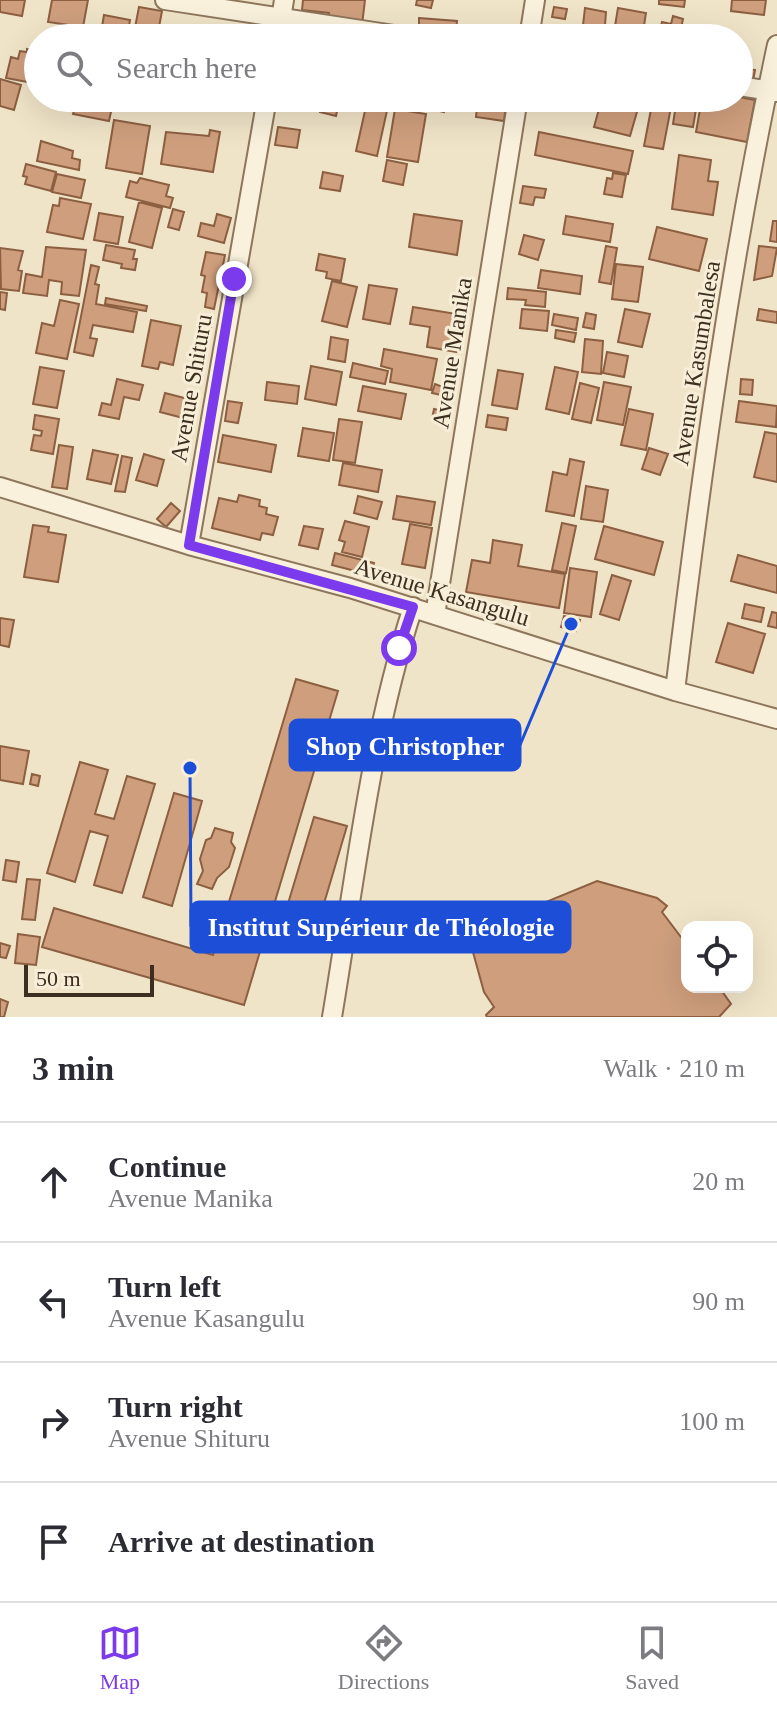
<!DOCTYPE html>
<meta charset="utf-8">
<style>
body{margin:0;font-family:Georgia,serif;background:#f2f2f3;color:#2b2b33}
.controls{position:absolute;right:24px;bottom:24px;display:grid;overflow:hidden;border-radius:16px;box-shadow:0 8px 32px #0002}
.controls button{width:72px;height:72px;display:grid;place-items:center;padding:0;border:0;border-bottom:2px solid #e1e1e2;background:#fff;color:#2b2b33;font:40px sans-serif}
.scale{position:absolute;left:24px;bottom:20px;width:130px;box-sizing:border-box;padding-left:8px;border:4px solid #3d2e20;border-top:0;font-size:22px;line-height:28px;white-space:nowrap;color:#3d2e20;-webkit-text-stroke:6px #f7eed8;paint-order:stroke}
.stop{position:absolute;width:24px;height:24px;margin:-18px;border:6px solid #7c3aed;border-radius:50%;background:#fff}
.stop.end{background:#7c3aed;border-color:#fff;box-shadow:0 2px 8px #0008}
.list{margin:0;padding:0;list-style:none}
h2{display:flex;justify-content:space-between;align-items:center;height:104px;margin:0;padding:0 32px;font-size:34px}
h2 small{font-size:26px;font-weight:400;color:#7c7c81}
.list li{display:grid;grid-template-columns:52px 1fr auto;gap:24px;align-items:center;box-sizing:border-box;height:120px;padding:0 32px;border-top:2px solid #e1e1e2}
.list b{display:block;font-size:30px;white-space:nowrap}
.list p{margin:0;font-size:26px;white-space:nowrap;color:#7c7c81}
.list em{font-size:26px;font-style:normal;color:#7c7c81}
.icon{flex:none;width:44px;height:44px;fill:none;stroke:currentColor;stroke-width:2;stroke-linecap:round;stroke-linejoin:round}
.map{position:relative;flex:none;width:777px;height:1017px;overflow:hidden}
.search{position:absolute;background:#fff;box-shadow:0 8px 32px #0002;left:24px;right:24px;top:24px;height:88px;display:flex;align-items:center;gap:20px;box-sizing:border-box;padding:0 28px;border-radius:44px;color:#7c7c81;font-size:30px}
.sheet{height:584px;background:#fff}
nav{display:flex;justify-content:space-around;align-items:center;box-sizing:border-box;height:112px;border-top:2px solid #e1e1e2;background:#fff;font-size:22px;color:#7c7c81}
nav a{display:grid;justify-items:center;gap:4px}
nav .on{color:#7c3aed}
.map>svg:first-child{display:block}
.building{fill:#cf9f7d;stroke:#8d5f41;stroke-width:2}
.lines{fill:none;stroke-linecap:round;stroke-linejoin:round}
.street-casing{stroke:#8d765c;stroke-width:22}
.street{stroke:#faf1dc;stroke-width:18}
.route{stroke:#7c3aed;stroke-width:10}
.labels{text-anchor:middle;dominant-baseline:central;stroke-width:6;stroke-linejoin:round;paint-order:stroke}
.street-label{font-size:24px;fill:#3d2e20;stroke:#f7eed8}
.leader{fill:none;stroke:#1d4ed8;stroke-width:3}
.callout-dot{fill:#1d4ed8;stroke:#f7eed8;stroke-width:3}
.callout{fill:#1d4ed8;stroke:#1d4ed8;stroke-width:3}
.callout-label{font-size:26px;text-anchor:middle;font-weight:bold;fill:#fff}
</style>
<div class="map">
<svg width="777" height="1017" viewBox="0 0 777 1017">
<rect width="100%" height="100%" fill="#f0e4c8"/>
<path class="building" d="M0 0H25L22 16 0 12Z
M52 0H88L83 27 48 22Z
M303 0H365L362 25 328 22 329 13 302 10Z
M417 0H433L431 8 416 5Z
M659 0H685L684 7 659 4Z
M732 0H766L764 15 731 11Z
M139 7 162 11 157 38H133Z
M554 7 567 9 565 19 552 17Z
M585 8 606 12 604 38H567L568 30 591 34 592 26 583 25Z
M618 8 646 13 642 38H613Z
M104 15 130 20 127 38H100Z
M673 16 683 19 681 28 694 31 692 38H658L662 22 671 24Z
M419 18 457 21 456 31 419 28Z
M27 49 38 51V84L6 78 11 57 18 59 20 51 27 52Z
M739 67 755 70 752 86 739 84Z
M0 79 21 85 14 110 0 106Z
M739 97 755 100 747 142 696 132 702 98Z
M59 98H114L109 121 73 114 75 108 64 106 65 99Z
M323 98H340L336 116 320 112Z
M428 98H447L444 112 426 108Z
M478 98H507L504 121 476 117Z
M602 98H641L630 136 594 127Z
M677 98H698L693 127 673 124Z
M653 99 672 102 663 149 644 146Z
M367 102 388 106 377 156 356 151Z
M395 109 426 114 418 162 387 157Z
M114 120 150 126 142 174 106 168Z
M278 127 300 130 297 148 275 145Z
M210 130 220 132 213 172 161 164 166 132 209 136Z
M539 132 633 151 628 174 535 155Z
M41 141 73 151 72 158 80 160 79 170 37 161Z
M679 155 711 160 708 181 718 182 713 215 672 209Z
M387 160 407 164 403 185 383 181Z
M26 164 56 172 51 191 25 184 27 177 23 176Z
M323 172 343 176 340 191 320 188Z
M613 173 626 175 622 197 604 194 607 178 612 179Z
M57 174 85 180 81 198 52 192Z
M140 178 169 185 166 196 173 198 170 208 126 197 130 181 137 183Z
M523 186 546 189 544 198 535 197 533 205 520 203Z
M60 198 91 204 83 239 47 232 53 205 59 206Z
M139 202 162 208 152 248 129 242Z
M173 209 184 212 179 230 168 227Z
M99 213 123 217 118 244 94 240Z
M217 214 231 218 224 243 198 236 201 223 214 226Z
M414 214 462 221 457 255 409 247Z
M566 216 613 224 610 242 563 234Z
M773 221H777V242L770 241Z
M657 227 707 239 699 271 649 259Z
M524 235 544 240 538 260 519 254Z
M106 245 135 250 133 259H137L135 270 121 268 122 264 103 260Z
M606 246 617 248 611 284 599 282Z
M759 246 777 248 772 276 754 280Z
M46 247 86 250 79 296 61 294 62 282 49 280 47 296 23 293 26 274 42 277Z
M0 248 23 251 18 270 22 271 19 291 1 289Z
M206 252 225 255 214 309 205 307 207 293 202 292 205 276 201 275Z
M319 254 345 259 341 281 326 278 327 272 316 270Z
M616 264 643 267 638 302 612 299Z
M91 265 99 267 95 284 99 285 96 304 137 312 133 332 93 325 90 338 97 339 93 356 74 352Z
M541 270 582 276 580 294 538 288Z
M332 281 357 287 347 327 322 321Z
M369 285 397 289 390 324 363 319Z
M508 288 546 292 545 307 525 305 526 300 507 299Z
M0 292 7 293 5 310 0 309Z
M456 294 471 296 469 308 454 306Z
M106 298 147 306 146 311 105 304Z
M60 300 79 304 67 359 36 353 42 323 54 326Z
M413 307 463 315 457 352 427 347 430 327 410 324Z
M522 309 549 311 547 331 520 328Z
M625 309 650 314 642 347 618 342Z
M759 309 777 312V323L757 320Z
M586 313 596 315 594 329 583 327Z
M554 314 578 318 576 330 552 325Z
M151 320 181 326 173 365 160 362 158 369 142 366Z
M201 325 211 327 204 364 194 361Z
M556 330 576 333 574 342 555 338Z
M331 337 348 340 345 362 328 359Z
M585 339 603 341 601 374 582 372Z
M384 349 437 359 431 390 390 382 392 369 381 366Z
M607 352 628 356 624 377 603 373Z
M353 363 388 371 385 384 350 377Z
M311 366 342 372 336 405 305 399Z
M40 367 64 371 57 408 33 404Z
M555 367 578 372 569 414 546 409Z
M498 370 523 374 517 409 492 405Z
M117 379 143 385 139 400 124 397 119 419 99 415 102 403 111 405Z
M741 379 753 380 752 395 740 394Z
M267 382 299 386 297 404 265 400Z
M604 382 631 387 623 425 597 420Z
M580 383 599 388 591 423 572 419Z
M435 384 443 387 441 395 432 393Z
M363 386 406 394 401 419 358 411Z
M165 393 192 400 187 419 160 412Z
M228 401 242 403 238 423 225 421Z
M739 401 777 406 776 427 736 422Z
M434 409 449 412 447 422 432 419Z
M629 409 653 414 646 450 621 445Z
M35 415 59 419 53 454 31 450 34 435 41 436 42 431 33 429Z
M488 415 508 418 506 430 486 427Z
M339 419 362 422 355 463 333 460Z
M303 428 334 433 329 461 298 456Z
M765 432 777 434V482L754 477Z
M223 435 276 445 271 472 218 462Z
M59 445 73 447 67 489 52 487Z
M649 448 668 454 660 475 642 469Z
M93 450 118 455 111 484 87 479Z
M144 454 164 460 157 486 136 480Z
M122 456 132 458 125 492 115 491Z
M570 459 584 462 574 516 546 511 553 472 567 475Z
M343 463 382 470 378 492 339 485Z
M586 486 608 490 603 522 581 519Z
M239 495 260 500 259 506 267 508 266 514 278 517 273 535 262 533 260 540 212 528 219 498 237 502Z
M358 496 382 502 377 519 354 513Z
M397 496 435 502 431 525 393 519Z
M171 503 180 511 166 527 157 519Z
M345 521 369 527 362 557 342 552 345 542 339 540Z
M562 523 576 526 566 573 552 570Z
M410 524 432 528 425 568 402 564Z
M33 525 49 527 48 532 66 535 58 582 24 577Z
M304 526 323 529 318 549 299 545Z
M604 526 663 542 654 575 595 559Z
M493 540 522 545 518 566 565 574 559 608 466 592 472 560 490 563Z
M335 553 374 563 371 575 332 565Z
M738 555 777 566V593L731 581Z
M570 568 597 572 591 617 564 613Z
M612 575 631 581 619 620 600 614Z
M745 604 764 608 761 622 742 618Z
M772 612 777 613V628L768 626Z
M564 616 580 620 576 631 561 627Z
M0 618 14 620 9 647 0 645Z
M728 623 765 634 753 673 716 662Z
M296 679 338 691 244 1005 42 947 54 908 213 955Z
M0 746 29 751 23 784 0 780Z
M80 762 108 770 95 814 114 819 127 776 155 784 122 893 94 885 108 836 90 831 75 882 47 873Z
M32 774 40 776 38 786 30 784Z
M174 793 202 801 172 906 143 897Z
M314 817 347 826 320 917 287 907Z
M215 828 233 833 231 842 235 848 229 867 217 878 212 889 197 884 203 871 200 859 206 840 211 838Z
M6 860 19 862 16 882 3 880Z
M27 879 40 880 35 920 22 919Z
M597 881 657 898 667 906 662 912 687 945V987H719L731 1004 719 1017H487L486 1015 494 1007 484 992 468 934Z
M18 934 40 937 36 965 15 963Z
M0 943 10 946 6 958 0 957Z
M0 999 8 1002 4 1017H0Z"/>
<g class="lines">
<g class="street-casing">
<path id="street" d="M165 0 414 38
M278 38 284 0
M529 38 535 0
M739 86 777 92
M0 487 189 545 350 588 675 691 777 719
M189 545 267 98
M435 615 518 98
M675 691C701 475 731 258 777 45
M332 1017C355 880 370 739 413 607"/>
</g>
<use href="#street" class="street"/>
</g>
<g class="lines">
<path class="route" d="M234 279 189 545 413 607 399 648"/>
</g>
<g class="labels">
<g class="street-label">
<text transform="translate(452 353) rotate(-81)">Avenue Manika</text>
<text transform="translate(696 363) rotate(-81)">Avenue Kasumbalesa</text>
<text transform="translate(191 388) rotate(-80)">Avenue Shituru</text>
<text transform="translate(442 592) rotate(17)">Avenue Kasangulu</text>
</g>
</g>
<path class="leader" d="M571 624L520 745M190 768L191 927"/>
<g class="callout-dot">
<circle cx="571" cy="624" r="8"/>
<circle cx="190" cy="768" r="8"/>
</g>
<g class="callout">
<rect x="290" y="720" width="230" height="50" rx="8"/>
<rect x="191" y="902" width="379" height="50" rx="8"/>
</g>
<g class="callout-label">
<text x="405" y="755">Shop Christopher</text>
<text x="381" y="936">Institut Supérieur de Théologie</text>
</g>
</svg>
<div class="controls">
<button><svg class="icon" aria-label="locate" viewBox="0 0 24 24"><circle cx="12" cy="12" r="6"/><path d="M12 2v4M12 18v4M2 12h4M18 12h4"/></svg></button>
</div>
<div class="scale">50 m</div>
<div class="stop" style="left:399px;top:648px"></div>
<div class="stop end" style="left:234px;top:279px"></div>
<div class="search"><svg class="icon" aria-label="search" viewBox="0 0 24 24"><circle cx="10" cy="10" r="6"/><path d="M15 15l6 6"/></svg>Search here</div>
</div>
<section class="sheet">
<h2>3 min<small>Walk · 210 m</small></h2>
<ul class="list">
<li><svg class="icon" aria-label="ahead" viewBox="0 0 24 24"><path d="M12 20V5M6 11l6-6 6 6"/></svg><div><b>Continue</b><p>Avenue Manika</p></div><em>20 m</em></li>
<li><svg class="icon" aria-label="left" viewBox="0 0 24 24"><path d="M17 20v-9H6M10 6l-5 5 5 5"/></svg><div><b>Turn left</b><p>Avenue Kasangulu</p></div><em>90 m</em></li>
<li><svg class="icon" aria-label="right" viewBox="0 0 24 24"><path d="M7 20v-9h11M14 6l5 5-5 5"/></svg><div><b>Turn right</b><p>Avenue Shituru</p></div><em>100 m</em></li>
<li><svg class="icon" aria-label="arrive" viewBox="0 0 24 24"><path d="M6 21V4h12l-3 4 3 4H6"/></svg><div><b>Arrive at destination</b></div></li>
</ul>
</section>
<nav>
<a class="on"><svg class="icon" aria-label="map" viewBox="0 0 24 24"><path d="M3 6l6-2 6 2 6-2v14l-6 2-6-2-6 2zM9 4v14M15 6v14"/></svg>Map</a>
<a><svg class="icon" aria-label="directions" viewBox="0 0 24 24"><path d="M12 3l9 9-9 9-9-9zM9 14v-3h6M13 9l2 2-2 2"/></svg>Directions</a>
<a><svg class="icon" aria-label="saved" viewBox="0 0 24 24"><path d="M7 4h10v16l-5-4-5 4z"/></svg>Saved</a>
</nav>
